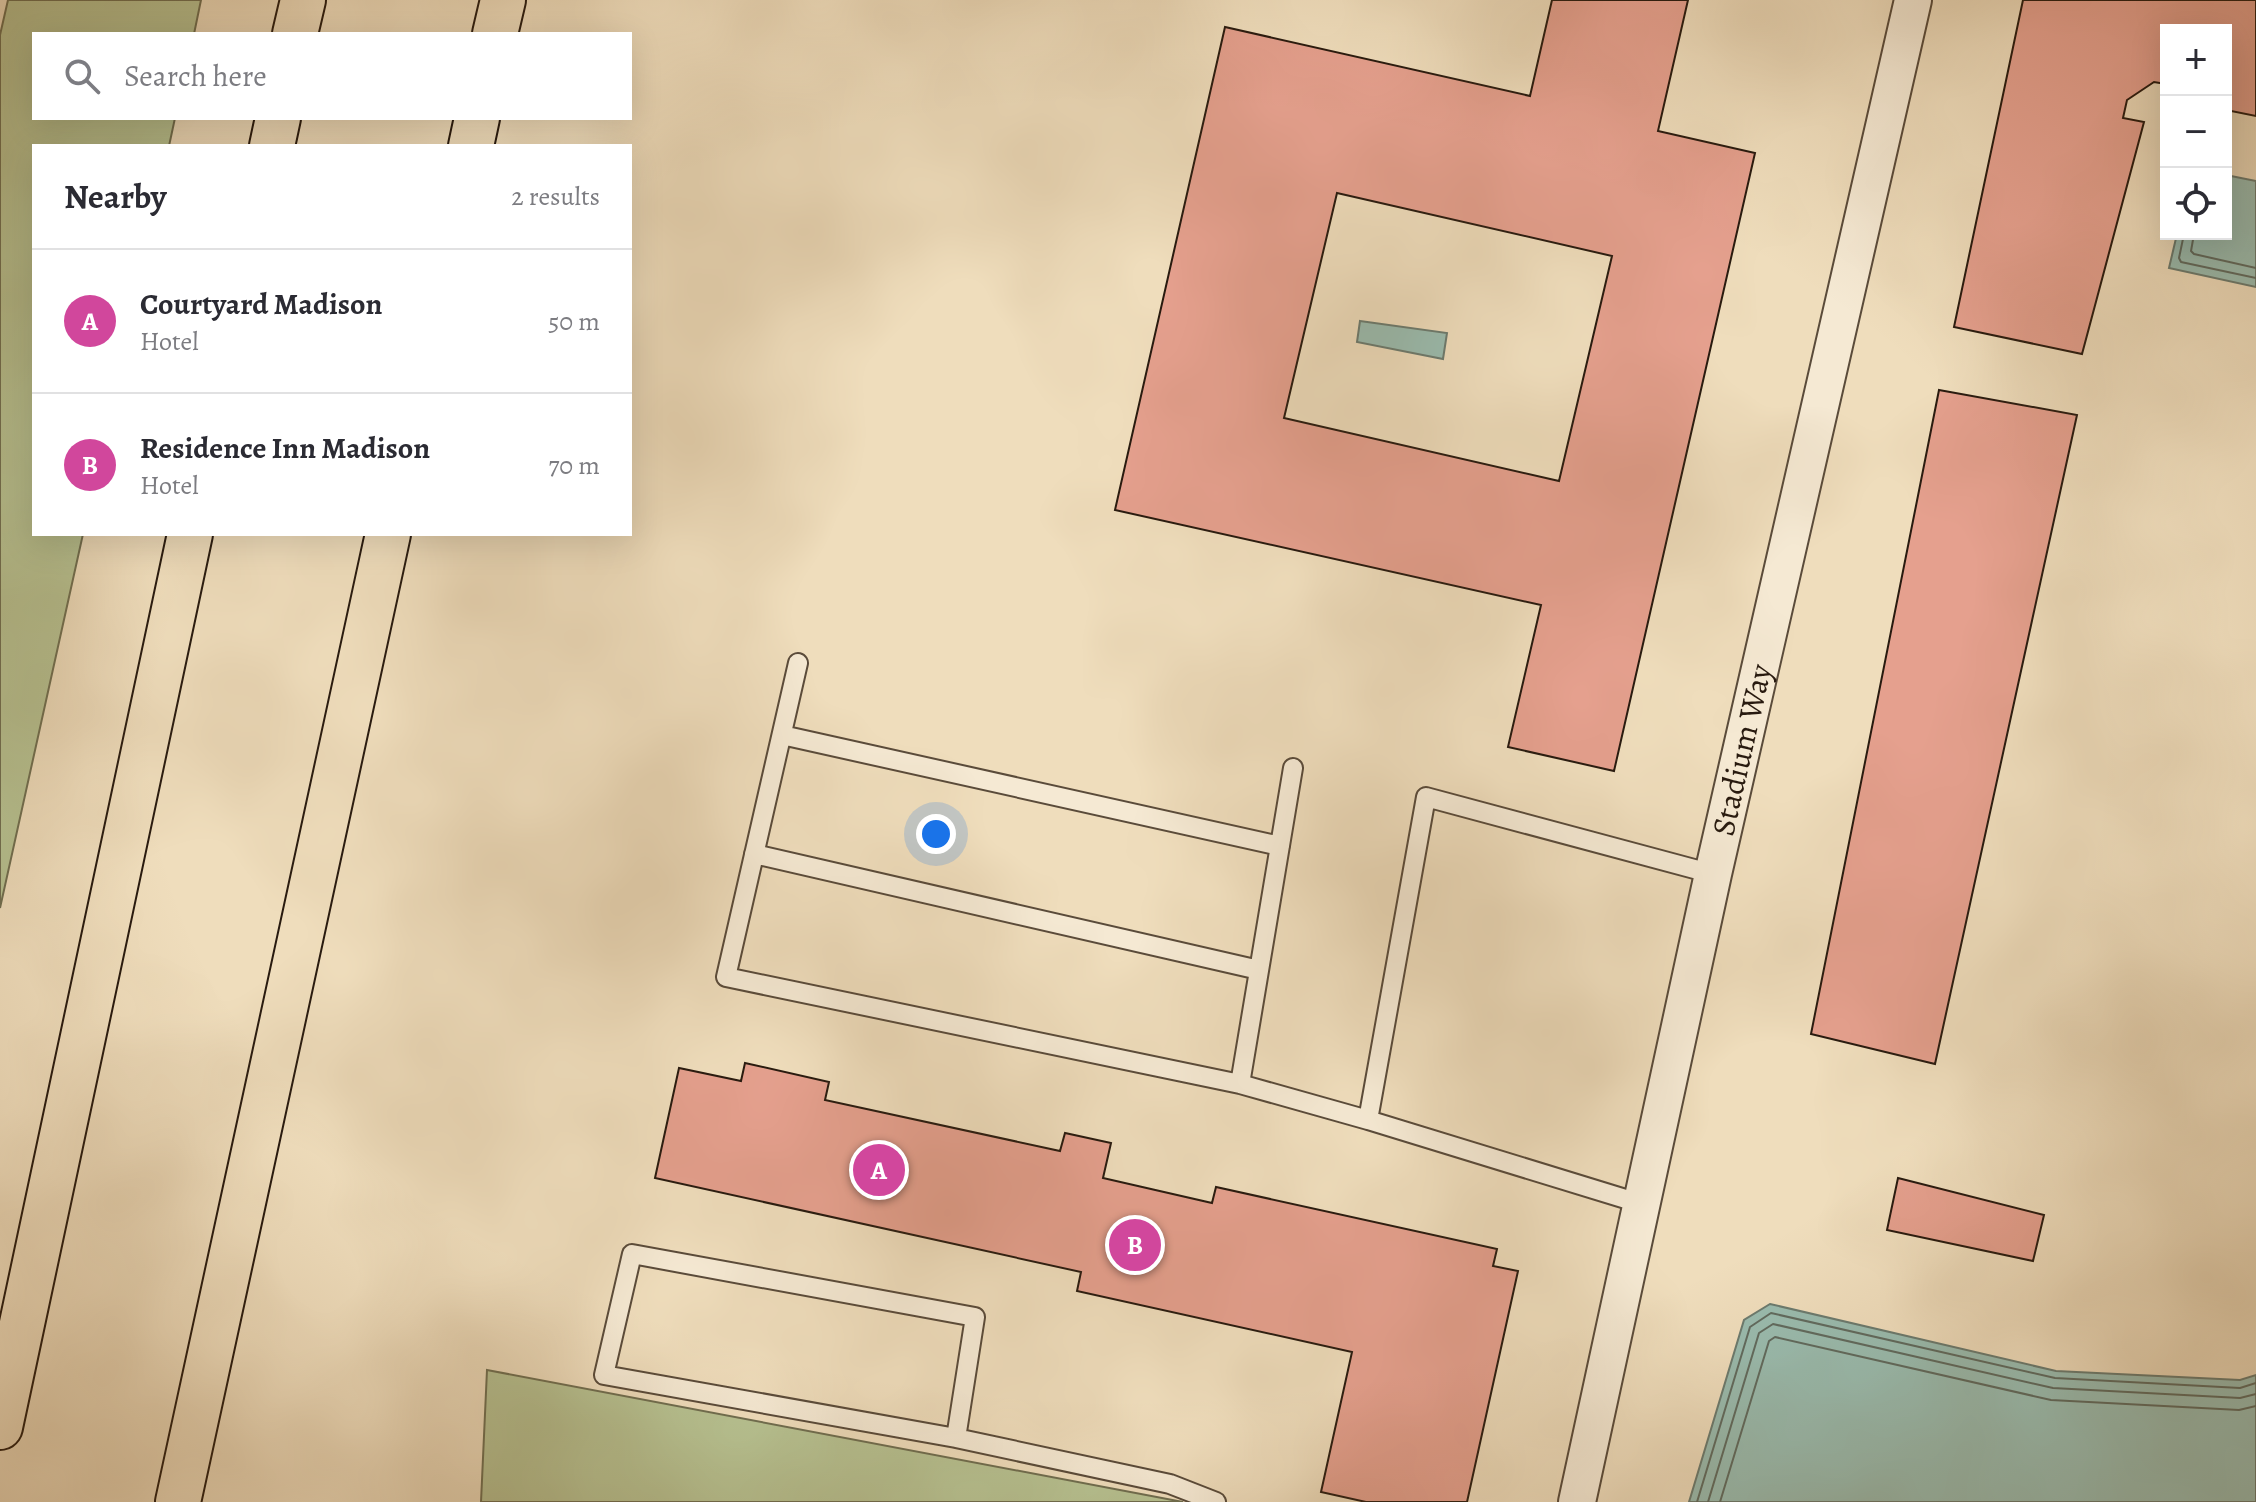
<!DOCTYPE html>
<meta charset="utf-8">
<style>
body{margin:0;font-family:Alegreya,serif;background:#f7f7f7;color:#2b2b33}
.controls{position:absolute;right:24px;top:24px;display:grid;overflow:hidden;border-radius:0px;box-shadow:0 8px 32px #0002}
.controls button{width:72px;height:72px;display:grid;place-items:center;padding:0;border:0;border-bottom:2px solid #e1e1e2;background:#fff;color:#2b2b33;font:40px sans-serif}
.you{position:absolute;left:936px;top:834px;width:28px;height:28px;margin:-20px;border:6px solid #fff;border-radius:50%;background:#1a73e8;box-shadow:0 0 0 12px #1a73e833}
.badge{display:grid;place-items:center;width:52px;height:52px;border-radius:50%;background:#0b8043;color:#fff;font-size:26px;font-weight:700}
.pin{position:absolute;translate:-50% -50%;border:4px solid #fff;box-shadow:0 2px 8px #0006}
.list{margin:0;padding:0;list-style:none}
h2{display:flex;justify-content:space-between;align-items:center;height:104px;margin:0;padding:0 32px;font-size:34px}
h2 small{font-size:26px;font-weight:400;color:#7c7c81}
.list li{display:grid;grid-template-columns:52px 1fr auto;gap:24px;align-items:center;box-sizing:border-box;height:144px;padding:0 32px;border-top:2px solid #e1e1e2}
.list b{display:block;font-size:30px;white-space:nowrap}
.list p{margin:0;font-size:26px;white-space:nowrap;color:#7c7c81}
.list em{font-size:26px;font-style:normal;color:#7c7c81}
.icon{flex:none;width:44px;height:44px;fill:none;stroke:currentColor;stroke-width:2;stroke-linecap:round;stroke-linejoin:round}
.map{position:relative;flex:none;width:2256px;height:1502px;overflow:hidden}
.search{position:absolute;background:#fff;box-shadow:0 8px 32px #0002;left:32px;top:32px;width:600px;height:88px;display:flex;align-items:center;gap:20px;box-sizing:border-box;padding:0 28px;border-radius:0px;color:#7c7c81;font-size:30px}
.panel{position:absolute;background:#fff;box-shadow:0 8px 32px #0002;left:32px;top:144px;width:600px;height:392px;border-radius:0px}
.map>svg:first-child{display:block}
.green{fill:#b7c292;stroke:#706e50;stroke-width:2}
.water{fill:#9abcaf;stroke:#6c7b6f;stroke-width:2}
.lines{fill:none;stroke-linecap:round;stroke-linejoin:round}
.shore{stroke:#616b5f;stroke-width:2}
.building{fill:#e5a08e;stroke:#281a0f;stroke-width:2;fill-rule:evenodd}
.service-casing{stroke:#5a4b3a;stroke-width:22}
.minor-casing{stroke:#5a4b3a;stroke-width:40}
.motorway-casing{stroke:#281a0f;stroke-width:48}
.service{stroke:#f5e9d3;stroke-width:18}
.minor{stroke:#f5e9d3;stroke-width:36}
.motorway{stroke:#efddbc;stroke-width:44}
.labels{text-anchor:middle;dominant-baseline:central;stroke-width:6;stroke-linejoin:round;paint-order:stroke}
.street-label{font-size:32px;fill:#281a0f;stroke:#f5e9d3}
</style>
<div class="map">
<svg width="2256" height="1502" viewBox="0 0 2256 1502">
<rect width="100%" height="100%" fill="#efddbc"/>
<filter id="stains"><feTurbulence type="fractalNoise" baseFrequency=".0025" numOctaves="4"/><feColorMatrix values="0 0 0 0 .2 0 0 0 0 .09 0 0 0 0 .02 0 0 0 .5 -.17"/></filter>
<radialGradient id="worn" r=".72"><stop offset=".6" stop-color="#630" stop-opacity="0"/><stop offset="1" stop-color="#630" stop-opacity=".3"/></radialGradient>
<path class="green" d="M8 0H201L194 34H34V118H175L169 146H34V534H83L0 908V35Z
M487 1370 1183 1502H481Z"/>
<path class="water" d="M2226 175 2256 181V287L2169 268 2177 234H2226Z
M1360 321 1447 333 1443 359 1357 342Z
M1770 1304 2056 1371 2240 1380 2256 1375V1502H1689L1744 1320Z"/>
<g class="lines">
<path class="shore" d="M2184 234 2179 258 2181 262 2256 278
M2194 234 2191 251 2194 254 2256 268
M1697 1502 1750 1327 1771 1313 2055 1378 2240 1388 2256 1383
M1708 1502 1759 1333 1773 1324 2053 1388 2240 1398 2256 1394
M1720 1502 1769 1341 1775 1337 2051 1400 2239 1410 2256 1406"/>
</g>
<path class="building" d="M1552 0H1688L1658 131 1755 153 1614 771 1508 747 1541 605 1115 510 1225 27 1530 96ZM1337 193 1612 256 1559 481 1284 418Z
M2023 0H2256V116L2226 110V30H2166V84L2154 82 2127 100 2123 118 2144 122 2082 354 1954 327Z
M1939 390 2077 415 1935 1064 1811 1034Z
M745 1063 829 1082 825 1100 1060 1151 1065 1133 1111 1143 1103 1178 1212 1203 1216 1187 1497 1249 1493 1266 1518 1271 1467 1502H1366L1321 1492 1352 1352 1077 1291 1081 1272 655 1178 679 1068 741 1081Z
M1898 1178 2044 1215 2033 1261 1887 1230Z"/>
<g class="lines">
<g class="service-casing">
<path id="service" d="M798 663 726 977 1240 1084 1293 768
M782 735 1280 846
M754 854 1259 970
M1240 1084 1368 1120 1426 797 1713 874
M1368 1120 1642 1204
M632 1254 975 1317 956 1438 604 1375Z
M956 1438 1170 1484 1216 1502"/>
</g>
<g class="minor-casing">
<g id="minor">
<path id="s1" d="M1577 1502 1713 874 1913 0"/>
</g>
</g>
<g class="motorway-casing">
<path id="motorway" d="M295 34 303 0
M495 34 503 0
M272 146 278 118
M471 146 477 118
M0 1427 190 534
M178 1502 388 534"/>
</g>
<use href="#service" class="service"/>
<use href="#minor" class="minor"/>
<use href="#motorway" class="motorway"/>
</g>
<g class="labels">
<g class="street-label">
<text stroke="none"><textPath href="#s1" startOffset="770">Stadium Way</textPath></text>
</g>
</g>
<rect width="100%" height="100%" filter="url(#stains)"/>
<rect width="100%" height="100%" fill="url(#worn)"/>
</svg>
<div class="controls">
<button>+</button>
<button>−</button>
<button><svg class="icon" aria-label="locate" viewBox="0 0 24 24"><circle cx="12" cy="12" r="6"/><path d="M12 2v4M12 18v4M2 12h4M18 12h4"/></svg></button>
</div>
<div class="you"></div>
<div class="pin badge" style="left:879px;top:1170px;background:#d1479c">A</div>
<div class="pin badge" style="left:1135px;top:1245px;background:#d1479c">B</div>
<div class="search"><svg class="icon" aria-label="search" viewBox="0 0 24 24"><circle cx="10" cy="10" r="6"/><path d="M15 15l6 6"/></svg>Search here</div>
<section class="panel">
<h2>Nearby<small>2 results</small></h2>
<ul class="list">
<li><span class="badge" style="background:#d1479c">A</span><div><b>Courtyard Madison</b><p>Hotel</p></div><em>50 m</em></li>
<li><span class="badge" style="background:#d1479c">B</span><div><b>Residence Inn Madison</b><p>Hotel</p></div><em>70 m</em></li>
</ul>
</section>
</div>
